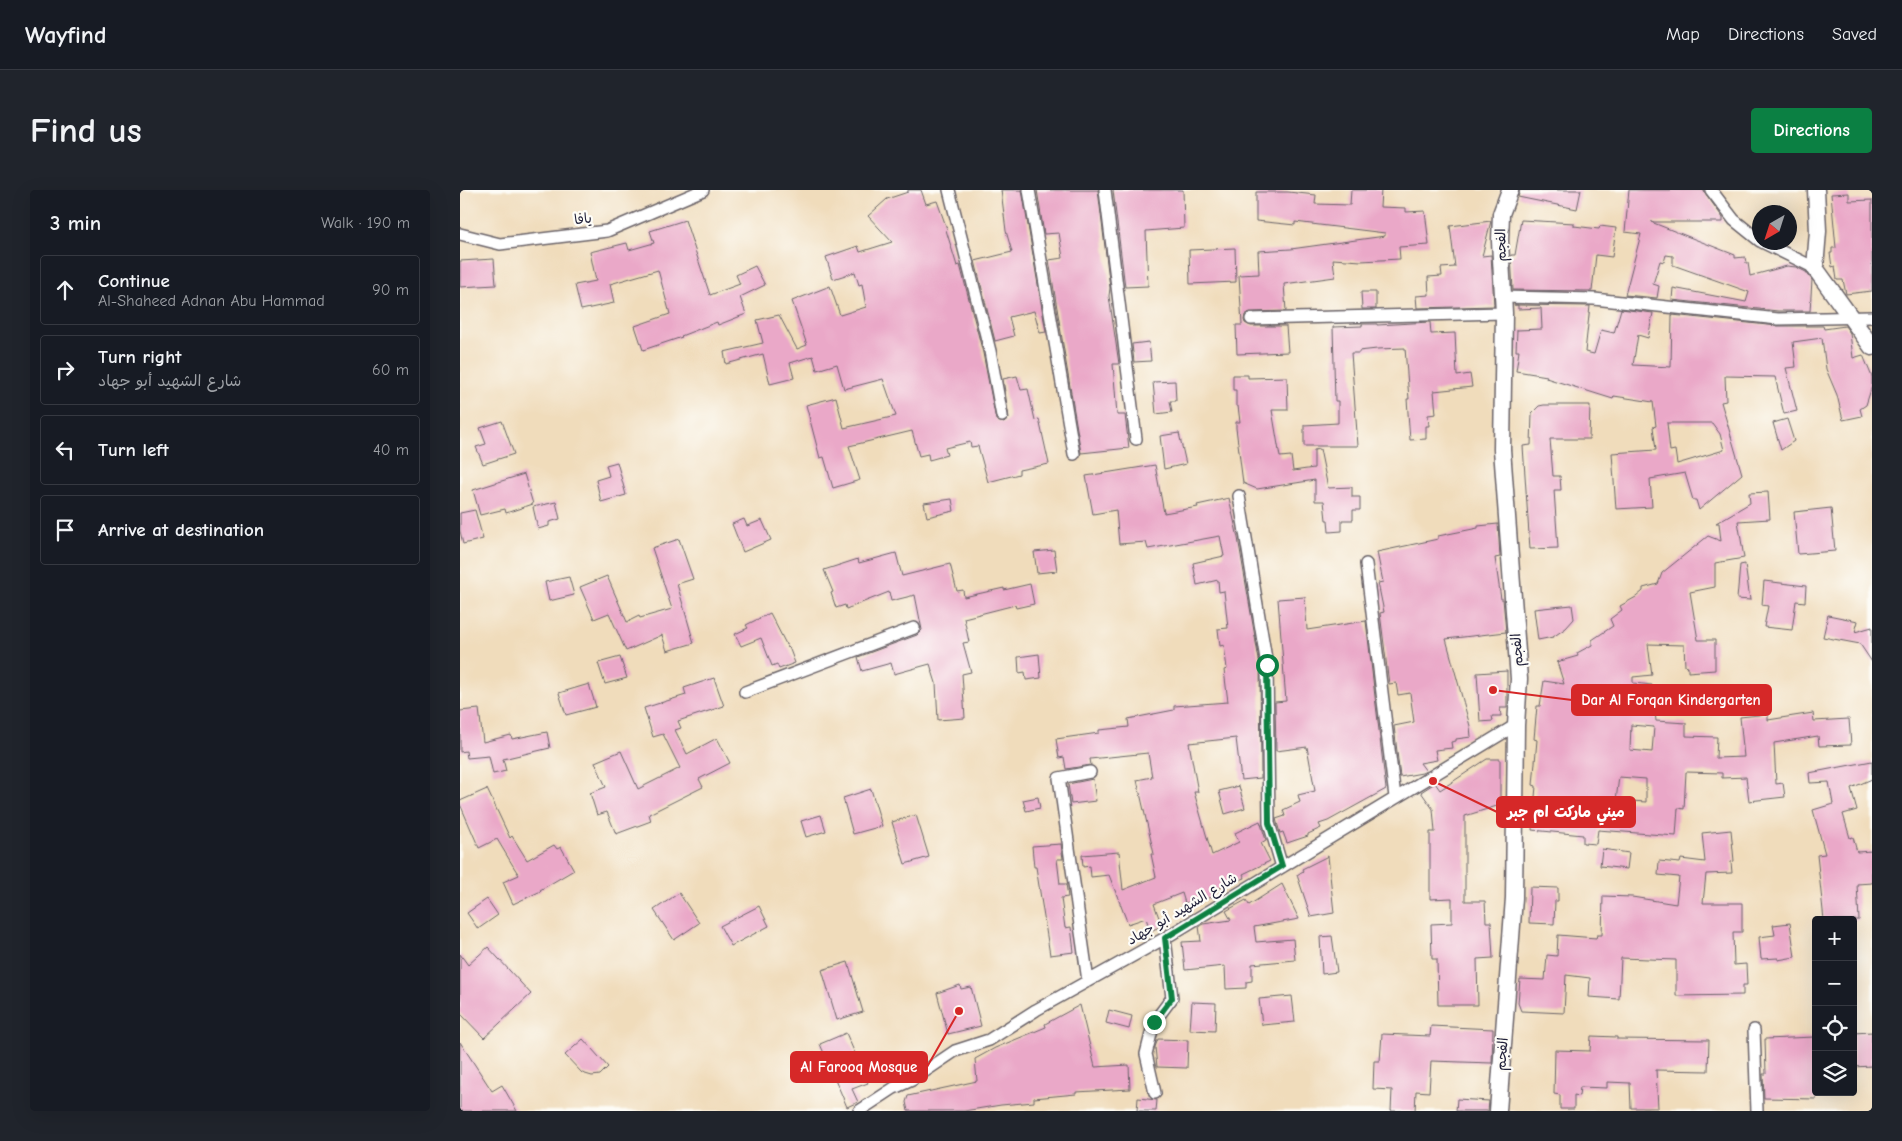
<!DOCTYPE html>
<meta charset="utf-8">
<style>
body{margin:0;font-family:"Comic Neue","Playpen Sans Arabic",sans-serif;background:#20242c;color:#f1f3f6}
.controls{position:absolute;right:15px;bottom:15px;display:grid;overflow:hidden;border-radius:5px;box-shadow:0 5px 20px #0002}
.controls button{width:45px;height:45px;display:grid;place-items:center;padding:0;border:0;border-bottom:1px solid #363941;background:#171b24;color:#f1f3f6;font:25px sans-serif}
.compass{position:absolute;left:1292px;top:15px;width:45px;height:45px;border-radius:50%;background:#171b24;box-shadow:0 5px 20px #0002;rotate:219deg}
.stop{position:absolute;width:15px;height:15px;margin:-11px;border:4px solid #0b8043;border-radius:50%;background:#fff}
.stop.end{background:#0b8043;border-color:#fff;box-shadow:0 1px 5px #0008}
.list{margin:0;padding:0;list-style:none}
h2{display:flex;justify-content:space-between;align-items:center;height:65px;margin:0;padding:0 20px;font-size:21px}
h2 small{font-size:16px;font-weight:400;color:#9ea1a6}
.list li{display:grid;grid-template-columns:32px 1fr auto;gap:15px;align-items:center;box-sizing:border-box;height:70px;margin:0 10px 10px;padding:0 10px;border:1px solid #363941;border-radius:5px}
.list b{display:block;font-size:19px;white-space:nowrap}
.list p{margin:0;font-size:16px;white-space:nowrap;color:#9ea1a6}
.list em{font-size:16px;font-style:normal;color:#9ea1a6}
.icon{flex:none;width:28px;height:28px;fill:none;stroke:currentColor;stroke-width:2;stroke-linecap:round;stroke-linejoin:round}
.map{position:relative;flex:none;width:1412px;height:921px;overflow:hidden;border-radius:5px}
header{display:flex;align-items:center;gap:30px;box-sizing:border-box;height:70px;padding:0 25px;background:#171b24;border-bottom:1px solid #363941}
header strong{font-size:24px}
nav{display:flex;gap:28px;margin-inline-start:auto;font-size:18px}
.intro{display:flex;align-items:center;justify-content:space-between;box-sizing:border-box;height:120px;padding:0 30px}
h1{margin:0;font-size:35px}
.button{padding:12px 22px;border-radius:5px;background:#0b8043;color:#fff;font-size:18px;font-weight:700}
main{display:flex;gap:30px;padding:0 30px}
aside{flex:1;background:#171b24;border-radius:5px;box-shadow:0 5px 20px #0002}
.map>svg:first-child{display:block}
.building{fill:#eaa8c8;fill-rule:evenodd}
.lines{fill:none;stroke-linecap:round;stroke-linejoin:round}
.street-casing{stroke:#6a6368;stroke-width:14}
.secondary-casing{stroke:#6a6368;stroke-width:19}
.street{stroke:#fff;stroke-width:11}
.secondary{stroke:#fff;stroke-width:16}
.route{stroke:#0b8043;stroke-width:6}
.labels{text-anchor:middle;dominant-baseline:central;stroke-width:4.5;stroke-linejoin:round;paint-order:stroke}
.street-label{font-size:14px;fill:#22223b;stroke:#fdfcf7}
.leader{fill:none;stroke:#d62828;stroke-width:2}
.callout-dot{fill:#d62828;stroke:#fdfcf7;stroke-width:2}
.callout{fill:#d62828;stroke:#d62828;stroke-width:2}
.callout-label{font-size:15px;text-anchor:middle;font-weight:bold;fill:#fff}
</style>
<header>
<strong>Wayfind</strong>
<nav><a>Map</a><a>Directions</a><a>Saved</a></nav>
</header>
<div class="intro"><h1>Find us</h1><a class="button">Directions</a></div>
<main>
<aside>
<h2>3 min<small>Walk · 190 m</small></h2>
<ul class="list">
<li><svg class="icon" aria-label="ahead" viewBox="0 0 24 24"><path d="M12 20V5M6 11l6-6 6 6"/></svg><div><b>Continue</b><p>Al-Shaheed Adnan Abu Hammad</p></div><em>90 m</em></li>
<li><svg class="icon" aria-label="right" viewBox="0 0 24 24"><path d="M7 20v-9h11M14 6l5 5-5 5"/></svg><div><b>Turn right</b><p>شارع الشهيد أبو جهاد</p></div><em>60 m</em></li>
<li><svg class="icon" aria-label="left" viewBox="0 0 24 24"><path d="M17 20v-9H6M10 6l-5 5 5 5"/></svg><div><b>Turn left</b></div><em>40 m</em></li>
<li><svg class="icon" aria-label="arrive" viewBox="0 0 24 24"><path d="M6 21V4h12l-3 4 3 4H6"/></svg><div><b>Arrive at destination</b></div></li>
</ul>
</aside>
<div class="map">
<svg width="1412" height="921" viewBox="0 0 1412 921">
<rect width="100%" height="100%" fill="#fdfcf7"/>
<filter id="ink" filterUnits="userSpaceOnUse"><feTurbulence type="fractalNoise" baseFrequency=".02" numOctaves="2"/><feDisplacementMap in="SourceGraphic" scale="10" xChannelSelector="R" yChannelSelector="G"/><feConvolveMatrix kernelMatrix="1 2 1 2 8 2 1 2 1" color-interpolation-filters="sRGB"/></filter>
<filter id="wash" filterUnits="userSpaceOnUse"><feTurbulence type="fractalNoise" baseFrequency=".0096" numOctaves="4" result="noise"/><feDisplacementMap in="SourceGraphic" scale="20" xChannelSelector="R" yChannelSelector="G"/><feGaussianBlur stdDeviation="1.12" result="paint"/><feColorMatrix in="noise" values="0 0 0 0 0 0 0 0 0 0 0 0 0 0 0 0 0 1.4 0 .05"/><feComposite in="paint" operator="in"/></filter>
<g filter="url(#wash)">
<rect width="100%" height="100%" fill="#f0dcbb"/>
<g id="blocks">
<path class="building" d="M448 0H461L466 14 477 11 487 39 486 40 497 76 500 75 523 163 536 230 544 233 549 228 543 189 557 186 561 200 568 199 575 230 579 229 589 274 559 280V284L528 292 518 256 511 257 510 252 485 258 487 265 469 270 468 264 459 266 452 241 389 256 400 290 373 298 364 267 360 268 346 215 376 207 384 238 436 226 423 189 384 199 377 174 357 180 353 166 330 173 334 188 310 194 303 164 266 174 264 162 303 153 297 130 319 125 337 159 347 155 332 111 370 96 380 125 406 117 402 94 399 95 395 82 373 89 366 67 398 56 400 62 432 52 408 26 427 9 448 2Z
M541 0H562L586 142 580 143 574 121 549 127 554 146 535 151 515 71 552 62 546 41Z
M577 0H638L650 98 649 106 659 174H653L657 225H665L669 258 621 263 589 70 603 68 599 43 584 44Z
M653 0H723L724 38 686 41 688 96 665 97Z
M891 0H921L920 17 946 18V22L965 21 969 55 939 57 940 69 901 71 873 69 875 87 824 94 826 121 790 122 785 125 784 130 785 133 791 136H826L828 162 777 164 776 135H782L779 85 799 84 798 61 831 59 925 46V43L835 32V35L796 31V2H828L856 5 855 14 890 15Z
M1060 0H1121L1117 19 1058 7Z
M1169 0H1243L1263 28V32H1191L1275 65V68L1285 67 1286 73H1288L1290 86 1327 76 1336 77 1346 82 1352 90 1350 121H1318L1212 110 1213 98 1286 112 1289 102 1213 75V66L1206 65 1204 72 1200 71 1193 94 1199 96 1197 108 1165 105 1181 44 1165 42Z
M1389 3V11L1412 10V101L1386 104 1383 90H1377L1375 76 1372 77 1370 63H1372V58H1376L1371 4Z
M225 30 250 105 280 94 276 85 295 76 305 95 280 107 286 124 258 135 257 132 221 146 222 147 183 160 175 136 210 124 198 80 150 94 154 113 121 120 115 95 136 91 130 62 167 53 169 60 194 53 190 41Z
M1061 30 1114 33V36L1139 39 1140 36 1156 38 1152 67 1136 65 1132 101 1053 100 1051 65H1055Z
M1031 31 1022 66 1031 65 1034 116 957 118 956 106 969 105 968 87 982 86 981 78 995 77 990 36Z
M775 58 776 92 730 94 729 60Z
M34 69 36 95 0 97V71Z
M901 102H916V119H902Z
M1054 115 1130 116 1125 162 1134 164 1141 140 1154 143 1161 119 1193 123 1188 148 1178 145 1173 175 1211 177 1212 125 1317 136H1363L1364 139 1385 136 1390 143 1393 168 1403 165 1412 187V196L1406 215 1400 219 1402 226 1383 230 1377 205 1366 179 1362 148 1333 152 1336 177 1326 178 1337 221 1324 224 1315 187 1265 186 1266 211 1261 212 1282 284 1239 320 1236 310H1233L1225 283 1190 289 1192 317 1156 319 1152 263 1196 260 1193 237 1196 236 1193 212 1154 206 1153 209 1086 188 1087 186 1056 181 1059 161H1056L1057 140 1082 139 1081 118 1058 119V115ZM1207 233H1252L1260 244 1264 260 1217 274 1215 260 1210 261Z
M970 132 971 144 995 143 997 186 1010 184 1012 197 974 201 976 224 968 225 969 236H966V249L950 250 947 209H949L945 158 917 159 899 161V163H891L898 256H844V235L878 233V211H875L873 137 902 136V134H917V135Z
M689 152 691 171 674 172 672 154Z
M773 185H788V188L827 187 828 220H812L820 267 831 266 833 281 854 278V260L860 259 868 298 892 297V307H900V320H893V330H882V341L869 342 868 330H866L864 311H855V290L797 299 783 293 776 238V232H780L778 216H776V200H773Z
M715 191 716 211H710L712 222 696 224 693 192Z
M1084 215H1130L1129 249H1090L1093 286H1100L1101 300H1094L1098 358 1070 359 1063 256 1071 255 1072 223 1079 216Z
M1327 229 1334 251 1321 260 1313 233Z
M42 231 54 264 23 274 16 257 26 254 20 238Z
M719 243 726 274 704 279 700 246Z
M157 272 166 305 141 312 136 290 149 286 146 275Z
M695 275 704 323 738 317 737 315 769 308 778 348 800 476 801 588 781 590 776 548 729 553 738 602H734L752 665 779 652 775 643 800 631 806 650 801 653 810 671 783 684 785 688 752 701 753 707 725 713 722 703 694 714 702 736 690 741 686 728 668 734 649 685 631 687 630 676 623 677 622 665 659 662 663 700 696 687 691 664H694L677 590 692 587 688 563 630 569 631 575 606 579 604 567 599 568 596 549 639 543V540L669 537 668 529 714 520V516L768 512 764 480 767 479 764 455 760 456 758 439 768 438 764 401 759 402 758 390 737 395 733 373 764 366 760 346 688 359 686 352 659 354 656 320 633 324 626 286Z
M64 284 73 314 46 323 45 319 20 325 13 300Z
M1308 302 1310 329 1278 331 1284 368 1255 373V397L1230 402 1238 450H1255V480L1228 482V477L1225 476 1224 455 1188 454 1192 485 1173 487V493L1192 495 1196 531 1226 533V546L1257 547 1256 568 1284 567 1280 527 1308 524V530L1353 523 1354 531 1389 529 1391 555 1359 556 1358 546 1314 553 1316 594 1323 593 1325 607 1289 611 1286 587 1262 588V583L1226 582 1224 619 1218 618 1216 646 1138 640 1136 654 1123 653V645L1072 640 1076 596 1073 595 1077 550 1074 549 1077 516H1080L1084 491 1104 494 1097 472 1118 466 1117 463 1132 455V450L1153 436 1150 429 1162 420 1160 416 1176 407 1183 401V398L1198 394 1202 383 1248 346 1261 351 1259 333H1256L1290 313 1289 303ZM1171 535 1194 537 1192 562 1170 560ZM1159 587 1186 589V612L1156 610Z
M492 309 494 321 467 327 464 313Z
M96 312 100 329 89 332V336L78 339 73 317Z
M1371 318 1375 361 1338 364 1334 322Z
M15 320 23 349 3 354 0 341V323Z
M284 329 287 336 302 330 311 350 283 362 272 334Z
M1038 334 1040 367 1035 368 1041 409H1043L1046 442 986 449 1010 536 1011 547 996 549V551L991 552 992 558 975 560 977 570 960 573 966 581 962 583 940 587 934 536 954 532 950 503 938 505 936 493 929 494 920 423 924 422 918 393 923 392 917 362 978 349V346L1018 338V336Z
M219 349 233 389 217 394 234 453 207 461 202 445 166 461 149 423 134 429 120 397 147 386 167 432 179 426 180 428 212 419 192 358Z
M594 360 597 381 577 383 574 362Z
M436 363 442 386 490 374 497 401 503 400 504 407 544 398V400L570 394 574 414 556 418 555 415 504 428 509 452 503 453 511 482 502 484 505 528 478 530 476 493 470 474 434 484 431 473 402 481 398 467 457 445 462 440 455 405 431 411 429 402 386 419 385 415 376 418 371 403 373 402 364 380 398 369 399 373Z
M1285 374 1290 410 1277 409 1280 375Z
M109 387 114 405 89 411 85 392Z
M1304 391 1346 396 1345 412 1336 411 1332 440 1304 437 1308 416 1302 415Z
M845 407 847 440 906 431 926 599 868 631 859 634 861 638 848 644V646L827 653 823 642 820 643 816 629 825 626 823 620 840 612 838 605 855 601 847 557 816 561 815 512 826 511 818 409Z
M1112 415 1114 429 1106 438 1093 447 1078 450 1074 419Z
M310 423 328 458 329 457 335 473 319 479 317 474 312 476 301 448 281 456 275 444 288 438 286 435Z
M1368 425 1398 431 1395 442 1412 437V472L1400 454 1363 447Z
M579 464 581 488 566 490 565 482 559 483 558 467Z
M160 467 167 488 145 494 138 473Z
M1047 481V518H1040L1041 526H1032L1033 531 1020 532 1017 483Z
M254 488 264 516 218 531 221 538 215 540 227 564 257 548 270 573 239 589 243 597 189 624 191 631 156 644 147 622 137 625 130 603 146 597 135 572 161 561 178 599 220 578 203 544 193 547 184 518 226 505 224 498Z
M129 494 136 517 106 525 99 503Z
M19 519 23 552 51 545 52 549 87 542 90 558 43 569 46 581 33 584 29 566 7 568 6 561 0 562V521Z
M1027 569H1040V615L1005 626V711H1025L1026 732H1031L1033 768 1017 769 1018 815H978L977 769H972L971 734 992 733V708L970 709V642H975L973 619 961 602 975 593 980 600Z
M1412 571V589L1391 598 1397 620 1383 624 1390 648 1393 647 1397 662 1412 661V693L1397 694 1399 730H1364L1357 665 1365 664 1353 620 1373 614 1369 592 1350 593 1349 583Z
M633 589 636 611 611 614 608 594Z
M779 596 785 618 765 624 759 601Z
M27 599 50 648 52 646 67 670 94 655 97 659 101 657 114 680 80 700 81 701 53 714 43 692 59 685 55 679 37 649 19 658 0 614V611Z
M411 599 422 636 393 644 383 608Z
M578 607 580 618 566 621 563 610Z
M361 625 366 641 346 647 341 631Z
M456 625 469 667 445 674 432 632Z
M1271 640 1274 671 1271 672 1272 683 1246 684 1243 713H1282V742H1273L1274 775 1286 774 1287 795H1283V805L1216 806V770L1161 768 1159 809 1129 807 1130 788 1106 785 1104 823 1061 821 1058 813 1060 789 1085 790 1087 765 1097 766 1098 745 1136 748 1137 745H1142L1143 706 1172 707 1216 714 1219 687 1198 685 1199 671 1220 673 1221 669 1245 672 1242 643Z
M601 654 603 669H597L600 694H606L608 707 601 708 605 738 611 737 614 762 590 765 576 677H574L572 656Z
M1142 659 1169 663 1167 679 1140 676Z
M868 666 874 723 851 727 837 685 843 681 842 679Z
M822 694 839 729 794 737 796 752 833 749 835 770 792 774V791L786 792V798L766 799 765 776 725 780 722 752 741 751 739 736 743 734 771 730 766 721 786 710 789 715Z
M1070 697 1098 698V711H1095L1094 734 1069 733Z
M219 703 239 733 214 750 194 720Z
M27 709 38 725 18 739 7 723Z
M299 716 309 736 271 756 260 736Z
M1330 733 1335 767 1318 770V768L1301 769 1299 747 1315 745 1313 735Z
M872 746 877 782 862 784 860 747Z
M28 757 71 804 24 848 0 823V764L8 775Z
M388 772 403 822 377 830 362 780Z
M500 795 501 799 511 797 521 836 488 844 477 803Z
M832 806 835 832 802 835 799 809Z
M732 812 756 813 755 841 730 840Z
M620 815 635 877 669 875 670 899 616 902V904L574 908V912L541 915 504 921H448L446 912 448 906 517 891 515 869 535 858 586 837 585 834Z
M649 820 672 826 669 839 646 833Z
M971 836 1033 839 1032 873 971 871 969 902 956 901 955 921H931L932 900 913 899 914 871H920L922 844 970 846Z
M1412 842V876L1393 877V843Z
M386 843 408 893 392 899 398 912 387 917 360 854Z
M1131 846 1157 847V849L1249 850 1248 881 1196 880 1198 918H1171L1170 893 1147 892V898L1120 897 1119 906 1114 905V919H1100V905L1094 904 1095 860 1130 861Z
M1355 847 1356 909 1304 908 1303 884H1306L1305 849Z
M123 849 148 877 140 885 132 886 122 883 105 865Z
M698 849 728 850 727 878 697 877 695 857Z
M0 852 32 901 42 895 57 921H0Z
M678 908 697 910 696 921H677Z
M997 909 1029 911 1028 921H996Z"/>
</g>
</g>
<g filter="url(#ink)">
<use href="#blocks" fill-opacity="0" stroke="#6a6368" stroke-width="1"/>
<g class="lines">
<g class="street-casing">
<path id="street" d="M489 0 530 161 542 226
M569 0 614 264
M645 0 676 249
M1251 0 1274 30 1300 51
M0 44 40 54 147 41 243 0
M1302 52 1355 78
M1042 107 1134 109 1318 129 1412 127
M791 129 1044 123
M779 306 807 475 809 633 822 677
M906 374 935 607
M285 502 454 438
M628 791 599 588 630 582
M1294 840 1297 921
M695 903 686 864 694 832 712 808 705 748
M399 921 434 898 452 890 495 861 529 850 576 820 705 748 1056 535"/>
</g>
<g class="secondary-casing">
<path id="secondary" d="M1356 0 1358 41 1355 78 1412 157
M1038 921 1054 708 1056 535 1059 489 1042 259 1044 123 1040 51 1041 24 1050 0"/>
</g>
<use href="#street" class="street"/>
<use href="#secondary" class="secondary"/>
</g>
</g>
<g class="lines" filter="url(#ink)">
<path class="route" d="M694 832 712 808 705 748 822 676 809 633 807 475"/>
</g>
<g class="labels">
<g class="street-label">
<text transform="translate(123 29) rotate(-7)">يافا</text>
<text transform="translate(1041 55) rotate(-91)">الفجم</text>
<text transform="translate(1057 460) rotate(-94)">الفجم</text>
<text transform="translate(722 719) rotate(-31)">شارع الشهيد أبو جهاد</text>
<text transform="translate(1042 864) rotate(-86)">الفجم</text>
</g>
</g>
<path class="leader" d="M1033 500L1112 510M973 591L1037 622M499 821L467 877"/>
<g class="callout-dot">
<circle cx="1033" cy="500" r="5"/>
<circle cx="973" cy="591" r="5"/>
<circle cx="499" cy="821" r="5"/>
</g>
<g class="callout">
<rect x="1112" y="495" width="199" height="30" rx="5"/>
<rect x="1037" y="607" width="138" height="30" rx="5"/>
<rect x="331" y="862" width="136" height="30" rx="5"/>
</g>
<g class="callout-label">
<text x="1211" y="515">Dar Al Forqan Kindergarten</text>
<text x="1106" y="627">ميني ماركت ام جبر</text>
<text x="399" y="882">Al Farooq Mosque</text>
</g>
</svg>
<div class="controls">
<button>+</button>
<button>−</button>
<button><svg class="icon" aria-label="locate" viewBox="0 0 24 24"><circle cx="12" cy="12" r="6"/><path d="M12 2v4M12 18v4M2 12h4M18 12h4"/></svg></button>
<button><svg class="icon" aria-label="layers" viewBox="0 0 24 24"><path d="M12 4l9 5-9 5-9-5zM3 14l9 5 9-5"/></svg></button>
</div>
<svg class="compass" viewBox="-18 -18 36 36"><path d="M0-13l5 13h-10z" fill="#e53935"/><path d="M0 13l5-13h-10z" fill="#9ea1a6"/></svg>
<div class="stop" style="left:807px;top:475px"></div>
<div class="stop end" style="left:694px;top:832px"></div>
</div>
</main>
